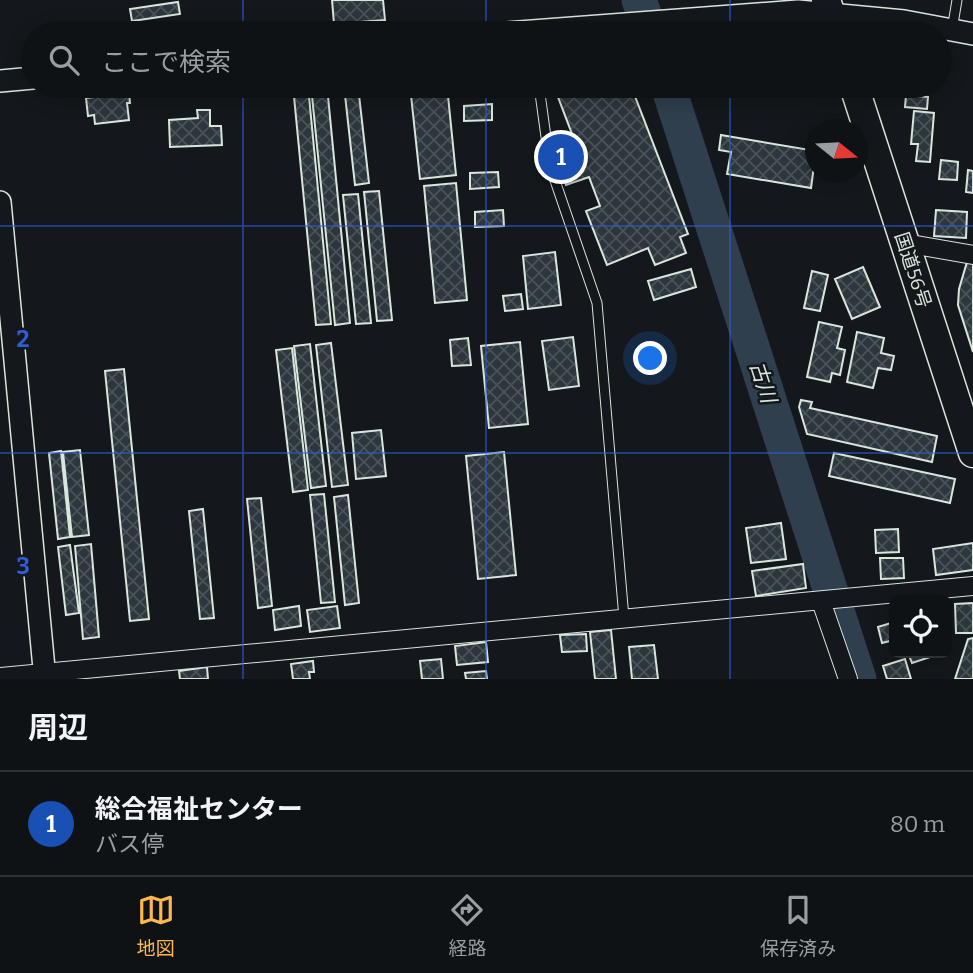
<!DOCTYPE html>
<html lang="ja">
<meta charset="utf-8">
<style>
body{margin:0;font-family:Bitter,"Noto Sans JP",serif;background:#181b1e;color:#f1f3f6}
.controls{position:absolute;right:21px;bottom:21px;display:grid;overflow:hidden;border-radius:10px;box-shadow:0 4px 18px #0003}
.controls button{width:63px;height:63px;display:grid;place-items:center;padding:0;border:0;border-bottom:2px solid #2f3234;background:#0f1215;color:#f1f3f6;font:35px sans-serif}
.compass{position:absolute;left:805px;top:119px;width:63px;height:63px;border-radius:50%;background:#0f1215;box-shadow:0 4px 18px #0003;rotate:108deg}
.you{position:absolute;left:651px;top:359px;width:24px;height:24px;margin:-18px;border:5px solid #fff;border-radius:50%;background:#1a73e8;box-shadow:0 0 0 10px #1a73e833}
.badge{display:grid;place-items:center;width:46px;height:46px;border-radius:50%;background:#ffb74d;color:#fff;font-size:23px;font-weight:700}
.pin{position:absolute;translate:-50% -50%;border:4px solid #fff;box-shadow:0 2px 7px #0006}
.list{margin:0;padding:0;list-style:none}
h2{display:flex;justify-content:space-between;align-items:center;height:91px;margin:0;padding:0 28px;font-size:30px}
h2 small{font-size:23px;font-weight:400;color:#9b9ea0}
.list li{display:grid;grid-template-columns:46px 1fr auto;gap:21px;align-items:center;box-sizing:border-box;height:105px;padding:0 28px;border-top:2px solid #2f3234}
.list b{display:block;font-size:26px;white-space:nowrap}
.list p{margin:0;font-size:23px;white-space:nowrap;color:#9b9ea0}
.list em{font-size:23px;font-style:normal;color:#9b9ea0}
.icon{flex:none;width:38px;height:38px;fill:none;stroke:currentColor;stroke-width:2;stroke-linecap:round;stroke-linejoin:round}
.map{position:relative;flex:none;width:973px;height:679px;overflow:hidden}
.search{position:absolute;background:#0f1215;box-shadow:0 4px 18px #0003;left:21px;right:21px;top:21px;height:77px;display:flex;align-items:center;gap:18px;box-sizing:border-box;padding:0 24px;border-radius:38px;color:#9b9ea0;font-size:26px}
.sheet{height:196px;background:#0f1215}
nav{display:flex;justify-content:space-around;align-items:center;box-sizing:border-box;height:98px;border-top:2px solid #2f3234;background:#0f1215;font-size:19px;color:#9b9ea0}
nav a{display:grid;justify-items:center;gap:4px}
nav .on{color:#ffb74d}
.map>svg:first-child{display:block}
.lines{fill:none;stroke-linecap:round;stroke-linejoin:round}
.river{stroke:#2f3f4d;stroke-width:35}
.building{fill:url(#building-cross-hatch);stroke:#d8e6dc;stroke-width:2}
.service-casing{stroke:#d8e6dc;stroke-width:11}
.minor-casing{stroke:#d8e6dc;stroke-width:20}
.tertiary-casing{stroke:#d8e6dc;stroke-width:24}
.trunk-casing{stroke:#d8e6dc;stroke-width:31}
.service{stroke:#14181c;stroke-width:9}
.minor{stroke:#14181c;stroke-width:18}
.tertiary{stroke:#14181c;stroke-width:21}
.trunk{stroke:#14181c;stroke-width:28}
.grid{fill:none;stroke:#305dd8;stroke-width:2;stroke-opacity:0.55}
.labels{text-anchor:middle;dominant-baseline:central;stroke-width:5;stroke-linejoin:round;paint-order:stroke}
.street-label{font-size:19px;fill:#d8e6dc;stroke:#14181c}
.water-label{font-size:21px;font-style:italic;fill:#d8e6dc;stroke:#14181c}
.grid-label{font-size:23px;text-anchor:middle;font-weight:bold;fill:#305dd8;stroke:#14181c;stroke-width:5;stroke-linejoin:round;paint-order:stroke}
</style>
<div class="map">
<svg width="973" height="679" viewBox="0 0 973 679">
<defs>
<pattern id="building-cross-hatch" width="8" height="8" patternUnits="userSpaceOnUse" patternTransform="scale(1.75)"><rect width="8" height="8" fill="#2c363c"/><path d="M0 0l8 8M0 8l8-8" fill="none" stroke="#4a5358"/></pattern>
</defs>
<rect width="100%" height="100%" fill="#14181c"/>
<g class="lines">
<path class="river" d="M639 0 651 33
M668 86 859 679"/>
</g>
<path class="building" d="M332 0H383L385 20 334 24Z
M178 2 180 14 132 21 130 9Z
M293 86H308L331 324 316 325Z
M311 86H327L350 323 335 325Z
M344 86H358L369 183 355 185Z
M410 86H447L456 175 420 179Z
M587 86H631L688 234 680 237 686 253 655 265 648 248 607 265 586 211 600 206 589 177 566 185 558 164 580 155 558 97Z
M777 86H813L812 92Z
M891 86H928L927 91Z
M129 93 130 103H127L129 120 95 124 94 115 88 116 86 98Z
M906 95 928 97 927 109 905 107Z
M492 104V120L464 121V106Z
M197 110H210V126H221L222 145 170 147 169 120 198 118Z
M914 111 934 113 930 162 916 161 918 144H911Z
M721 135 816 151 811 188 727 174 731 152 719 150Z
M941 160 958 162 957 180 939 179Z
M968 170 973 171V193L966 192Z
M498 172 499 187 470 189V173Z
M456 183 467 300 435 303 424 186Z
M379 191 392 320 377 321 364 192Z
M358 194 371 323 356 324 343 195Z
M503 210 504 226 475 227V212Z
M936 210 967 212 966 238 934 236Z
M555 252 561 305 528 309 523 256Z
M967 262 973 263V352L958 305 959 289Z
M863 267 880 307 852 319 835 279Z
M691 269 696 287 654 300 648 281Z
M812 271 828 275 820 311 804 308Z
M521 294 523 309 505 311 503 296Z
M819 322 842 327 837 348 845 350 840 375 832 373 830 382 807 377Z
M857 332 884 338 881 353 894 356 891 370 878 368 873 388 847 382Z
M573 337 579 386 549 390 542 341Z
M468 338 471 365 452 366 450 340Z
M520 342 528 424 489 428 481 346Z
M331 343 348 485 332 487 316 345Z
M310 344 326 486 311 488 294 346Z
M292 348 308 490 293 492 276 350Z
M124 369 149 619 130 621 105 371Z
M801 400 812 402 810 408 937 436 932 462 807 434 799 407Z
M381 430 386 476 356 479 352 433Z
M80 450 89 535 72 537 63 452Z
M61 451 70 537 58 539 49 453Z
M504 452 516 575 478 579 466 456Z
M834 453 955 479 950 503 829 476Z
M324 494 335 602 321 603 310 495Z
M348 495 359 603 345 605 334 497Z
M261 498 272 606 258 608 247 499Z
M203 509 214 618 200 619 189 511Z
M781 523 786 559 751 563 746 528Z
M898 529 899 552 876 553 875 530Z
M973 543V570L936 575 933 549Z
M91 544 99 637 83 639 75 546Z
M70 545 79 613 66 615 58 547Z
M880 558H903L904 578 881 579Z
M803 564 806 588 756 596 752 571Z
M973 603V633H956L955 604Z
M299 606 301 626 275 630 273 610Z
M337 606 340 628 310 632 307 610Z
M894 622V640L882 643 878 627Z
M611 630 616 679H595L590 632Z
M586 634 587 651 562 652 560 635Z
M973 638V679H955L968 639Z
M486 642 488 662 457 665 455 646Z
M654 645 658 679H632L629 647Z
M908 653H932L933 656 912 663Z
M441 659 443 679H422L420 661Z
M905 659 911 679H887L883 666Z
M313 661 314 672H309L310 679H293L291 664Z
M207 667 208 679H180L179 671Z
M486 671 487 679H466L465 673Z"/>
<g class="lines">
<g class="service-casing">
<path id="service" d="M952 30 957 0
M539 86 550 166 597 303 624 618"/>
</g>
<g class="minor-casing">
<path id="minor" d="M905 243 973 255
M821 601 848 679
M0 677 973 586"/>
</g>
<g class="tertiary-casing">
<path id="tertiary" d="M506 33 798 11 904 21 973 34
M0 81 33 78
M0 202 45 679"/>
</g>
<g class="trunk-casing">
<path id="trunk" d="M826 0 837 33
M854 86 973 453"/>
</g>
<use href="#service" class="service"/>
<use href="#minor" class="minor"/>
<use href="#tertiary" class="tertiary"/>
<use href="#trunk" class="trunk"/>
</g>
<path class="grid" d="M243 0V33M486 0V33M730 0V33M243 86V679M486 86V679M730 86V679M0 226H973M0 453H973"/>
<g class="labels">
<g class="street-label">
<text transform="translate(913 270) rotate(72)">国道56号</text>
</g>
<g class="water-label">
<text transform="translate(763 382) rotate(72)">古川</text>
</g>
</g>
<g class="grid-label">
<text x="23" y="347">2</text>
<text x="23" y="574">3</text>
</g>
</svg>
<div class="controls">
<button><svg class="icon" aria-label="locate" viewBox="0 0 24 24"><circle cx="12" cy="12" r="6"/><path d="M12 2v4M12 18v4M2 12h4M18 12h4"/></svg></button>
</div>
<svg class="compass" viewBox="-18 -18 36 36"><path d="M0-13l5 13h-10z" fill="#e53935"/><path d="M0 13l5-13h-10z" fill="#9b9ea0"/></svg>
<div class="you"></div>
<div class="pin badge" style="left:561px;top:157px;background:#1a4fb4">1</div>
<div class="search"><svg class="icon" aria-label="search" viewBox="0 0 24 24"><circle cx="10" cy="10" r="6"/><path d="M15 15l6 6"/></svg>ここで検索</div>
</div>
<section class="sheet">
<h2>周辺<small></small></h2>
<ul class="list">
<li><span class="badge" style="background:#1a4fb4">1</span><div><b>総合福祉センター</b><p>バス停</p></div><em>80 m</em></li>
</ul>
</section>
<nav>
<a class="on"><svg class="icon" aria-label="map" viewBox="0 0 24 24"><path d="M3 6l6-2 6 2 6-2v14l-6 2-6-2-6 2zM9 4v14M15 6v14"/></svg>地図</a>
<a><svg class="icon" aria-label="directions" viewBox="0 0 24 24"><path d="M12 3l9 9-9 9-9-9zM9 14v-3h6M13 9l2 2-2 2"/></svg>経路</a>
<a><svg class="icon" aria-label="saved" viewBox="0 0 24 24"><path d="M7 4h10v16l-5-4-5 4z"/></svg>保存済み</a>
</nav>
